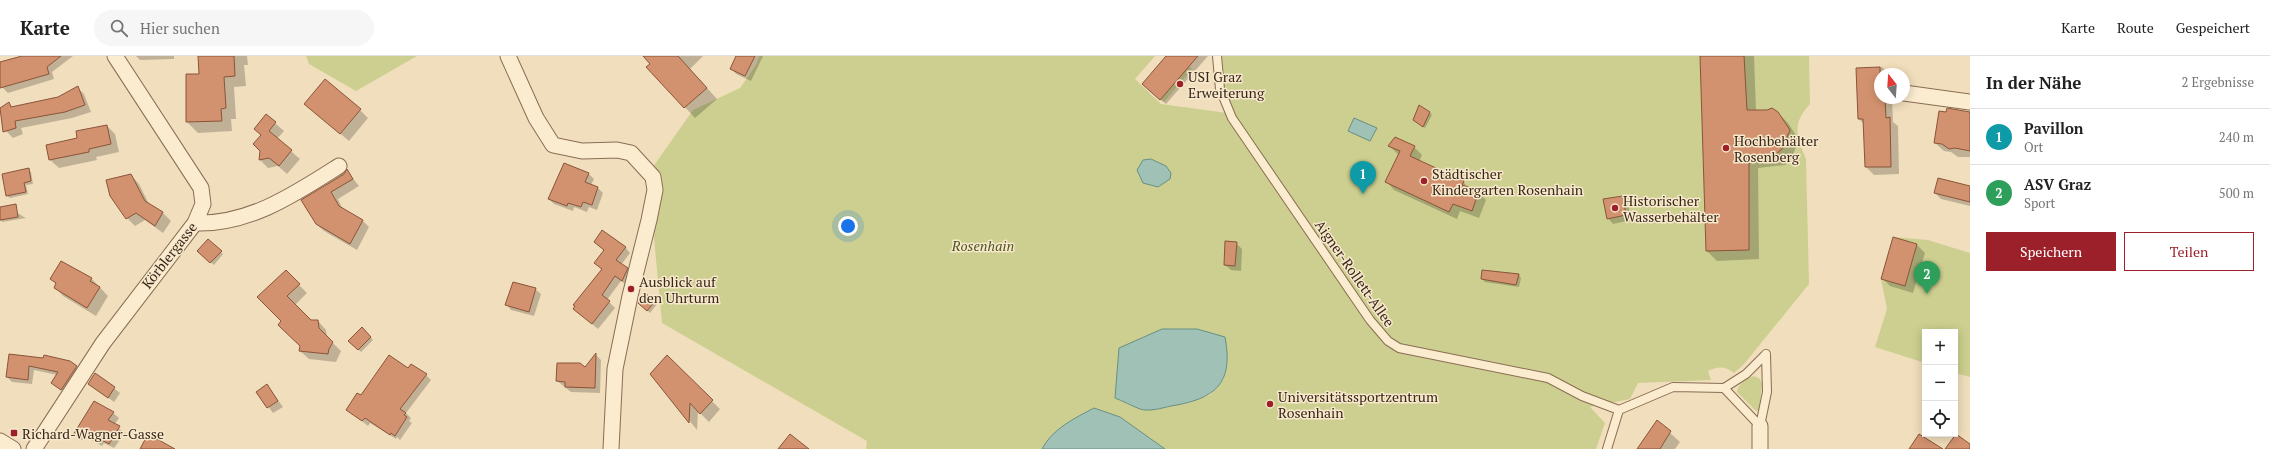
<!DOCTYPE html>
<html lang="de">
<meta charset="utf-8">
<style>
body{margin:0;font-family:"PT Serif",serif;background:#f6f6f6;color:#222}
.controls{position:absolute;right:12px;bottom:12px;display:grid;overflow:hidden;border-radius:0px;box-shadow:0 2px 10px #0003}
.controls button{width:36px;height:36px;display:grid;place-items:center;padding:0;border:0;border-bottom:1px solid #e0e0e0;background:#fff;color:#222;font:20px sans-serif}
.compass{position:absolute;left:1874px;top:12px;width:36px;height:36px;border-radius:50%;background:#fff;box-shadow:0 2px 10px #0003;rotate:343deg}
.you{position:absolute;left:848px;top:170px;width:14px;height:14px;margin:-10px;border:3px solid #fff;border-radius:50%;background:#1a73e8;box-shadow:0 0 0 6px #1a73e833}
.badge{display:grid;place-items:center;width:26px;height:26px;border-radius:50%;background:#9c2029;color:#fff;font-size:13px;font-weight:700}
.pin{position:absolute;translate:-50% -33px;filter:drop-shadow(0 1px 2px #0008)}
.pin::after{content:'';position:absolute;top:21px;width:14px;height:12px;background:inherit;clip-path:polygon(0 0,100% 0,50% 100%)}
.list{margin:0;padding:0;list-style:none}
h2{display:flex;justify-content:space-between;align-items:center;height:52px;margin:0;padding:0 16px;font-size:17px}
h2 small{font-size:13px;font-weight:400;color:#767676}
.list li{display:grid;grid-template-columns:26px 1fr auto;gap:12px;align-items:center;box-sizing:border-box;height:56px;padding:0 16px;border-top:1px solid #e0e0e0}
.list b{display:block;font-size:15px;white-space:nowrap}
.list p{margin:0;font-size:13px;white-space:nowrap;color:#767676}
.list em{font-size:13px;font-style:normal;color:#767676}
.actions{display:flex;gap:8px;padding:12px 16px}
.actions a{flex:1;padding:9px 0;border:1px solid #9c2029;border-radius:0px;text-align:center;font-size:14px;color:#9c2029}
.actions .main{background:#9c2029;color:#fff}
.icon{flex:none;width:22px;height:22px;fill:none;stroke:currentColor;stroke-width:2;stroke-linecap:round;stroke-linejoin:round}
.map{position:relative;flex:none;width:1970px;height:393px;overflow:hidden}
header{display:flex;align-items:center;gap:24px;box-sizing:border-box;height:56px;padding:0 20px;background:#fff;border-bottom:1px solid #e0e0e0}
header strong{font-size:19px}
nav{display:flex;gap:22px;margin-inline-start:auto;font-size:14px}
.search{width:280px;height:36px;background:#f6f6f6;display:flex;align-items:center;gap:10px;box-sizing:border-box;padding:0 14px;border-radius:22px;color:#767676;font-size:15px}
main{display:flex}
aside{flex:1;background:#fff}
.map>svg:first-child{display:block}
.green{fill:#cccf8f;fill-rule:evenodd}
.water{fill:#a0c1b6;stroke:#678f83}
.shadow{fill:#0003}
.building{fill:#d2926f;stroke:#8a5439}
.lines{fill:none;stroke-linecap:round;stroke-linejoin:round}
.lane-casing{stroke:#896d54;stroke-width:10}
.street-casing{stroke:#896d54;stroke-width:17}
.lane{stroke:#fbebcf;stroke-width:8}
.street{stroke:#fbebcf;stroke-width:15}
.poi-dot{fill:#9c2029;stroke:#f8e8cc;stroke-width:1.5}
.labels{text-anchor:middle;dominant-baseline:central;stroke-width:3;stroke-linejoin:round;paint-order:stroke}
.poi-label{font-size:14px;fill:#37271a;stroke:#f8e8cc;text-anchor:start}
.park-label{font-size:14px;font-style:italic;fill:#4b551f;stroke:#f8e8cc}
.street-label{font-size:14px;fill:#37271a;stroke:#f8e8cc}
</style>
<header>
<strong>Karte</strong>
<div class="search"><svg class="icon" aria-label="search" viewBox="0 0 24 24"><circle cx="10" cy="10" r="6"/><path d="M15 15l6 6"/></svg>Hier suchen</div>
<nav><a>Karte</a><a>Route</a><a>Gespeichert</a></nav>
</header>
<main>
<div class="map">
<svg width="1970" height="393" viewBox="0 0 1970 393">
<rect width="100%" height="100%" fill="#f1debc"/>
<path class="green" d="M306 0H417L356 35 309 8Z
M759 0H1155L1135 23 1161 48 1227 57 1217 0H1809L1810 48C1792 67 1796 80 1806 103L1809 228 1744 308 1734 317C1725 310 1718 310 1708 315L1711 324 1638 327 1630 343 1590 351 1605 367 1596 393H1165L1120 361 1094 352C1075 362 1052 373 1042 393H866L867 385 662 267 648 118 693 54 740 32 756 9ZM1151 103 1160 107 1170 122 1158 131 1143 127V104ZM1162 273 1224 323 1210 339 1189 347 1155 353 1141 354 1115 342 1119 292Z
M1189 10 1192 13 1164 46 1160 44Z
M1893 181 1928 184 1970 197V321L1955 317V276H1925V307L1875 291 1887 253 1881 223Z
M1754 320 1760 323 1762 328 1759 354 1756 355 1737 336C1738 328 1747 321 1754 320Z"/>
<path class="water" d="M1354 62 1377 72 1370 85 1348 75Z
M1151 103 1166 110 1171 117 1170 123 1158 131 1143 127 1137 114 1143 104Z
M1162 273H1197L1225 281C1234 328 1215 343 1171 350 1162 352 1149 356 1140 353 1132 350 1123 345 1115 342L1119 292Z
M1094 352 1120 361 1165 393H1042C1052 373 1075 362 1094 352Z"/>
<path class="shadow" d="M25 0H73L52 16 54 23 8 37 2 31 0 24V7Z
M136 0H174V3L140 4Z
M199 0H247L248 9H244L246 30 234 31 236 63H231L232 75 198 77 187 66V19H200Z
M644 0H703L690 13 717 43 695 62 648 11 651 8Z
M737 0H763L751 25 736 18 731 12Z
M1168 0H1208L1166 48 1149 33Z
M1700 0H1754L1756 55 1778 57 1788 67 1799 84 1791 103 1785 109 1758 112 1759 203 1717 205 1707 195Z
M1882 11 1889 18H1880V42H1892L1893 66 1898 70 1899 118 1874 119 1866 111 1864 68 1859 63 1857 13Z
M77 31 84 38 91 56 72 62 21 72 23 78 13 82 6 75 0 53 9 47 13 52 58 42Z
M305 48 360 54 368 62 349 85Z
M1429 56 1432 59 1425 72 1417 66Z
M1970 57V101H1958L1951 96 1944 95 1935 87Z
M266 59 284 75 277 83 300 103 287 118 278 110 268 112 260 104 262 79Z
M107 70 115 78 119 96 96 101 97 104 59 112 50 104 78 83Z
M1389 90 1414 91 1422 99 1419 106 1463 126 1470 133 1478 136 1486 144 1479 162 1460 155 1457 163 1394 134 1387 126 1399 99Z
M28 114 31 116 33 128 26 129 28 138 10 142 7 140Z
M347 115 359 130 338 143 343 154 363 165 369 171 357 194 324 175 316 168 303 144Z
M588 117 594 123 591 129 598 132 603 137 597 154 589 151 587 156 574 151 573 155 554 148 549 143Z
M131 119 139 128 150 150 163 157 171 165 163 177 145 164 135 170 127 162Z
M1970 131V150L1941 143 1935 137Z
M1622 141 1628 146 1631 164 1613 168 1608 162Z
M8 151 24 161 26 162 2 166 0 164V152Z
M208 184 223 198 214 209 198 195Z
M1236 187 1242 193 1241 215 1231 214 1225 209Z
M1917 189 1925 197 1913 237 1890 230 1882 222Z
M625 191 630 197 621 209 633 219 628 230 621 225 607 244 615 252 598 273 580 258 602 214 596 207Z
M76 213 91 222 108 240 96 260 63 240 55 231 57 228 51 223Z
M1483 215 1519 219 1521 222 1519 231 1485 226 1482 223Z
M286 216 307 237 295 249 311 265H318L326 274 327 281 341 295 336 306 309 303 300 295 301 290 283 265Z
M535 233 541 238 534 260 511 254 506 248Z
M655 246 657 248 650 257 642 250Z
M362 272 373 284 361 296 349 285Z
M10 299 70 306 82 316 67 338 52 327 57 319 34 314 32 328 12 326 7 321Z
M596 299 601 304 600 337 571 336 557 325 585 313Z
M667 301 720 353 709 366 698 355 697 374 651 318Z
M96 318 120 337 114 346 89 328Z
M426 319 431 324 406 357 411 362 409 365 412 367 400 384 397 381 396 383 370 367 368 370 347 353 361 340Z
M267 329 283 351 273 357 257 336Z
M113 357 119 362 114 369 125 377 114 392 104 387 102 390 89 383 80 384 75 379Z
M1657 365 1680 386 1675 393H1639Z"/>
<path class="building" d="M22 0H61L47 11 49 18 0 32V6Z
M198 0H234L235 20 224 21 226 52 221 53 222 65 186 66V18H199Z
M643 0H678L707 32 684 52 646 11 650 8Z
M736 0H755L745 20 730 13Z
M1166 0H1198L1160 44 1142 28Z
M1700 0H1744L1747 54H1767L1772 52 1778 56 1790 74 1782 93 1775 99 1749 103V194L1706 195Z
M1880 11V42H1885L1886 62 1890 61 1891 111H1865L1863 63H1858L1856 12Z
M325 23 361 53 340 78 304 48Z
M78 30 85 49 65 56 15 65 16 72 3 76 0 52 9 46 11 51 58 41Z
M1419 49 1430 56 1423 71 1413 64Z
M1947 52 1970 56V95L1955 92 1949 93 1942 88 1934 87 1939 55 1946 56Z
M266 58 276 66 269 75 292 94 279 110 269 102 259 104 260 95 253 88 261 79 254 73Z
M107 69 111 88 89 93V96L49 104 46 89 77 82 76 75Z
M1395 81 1415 90 1410 100 1464 125 1462 129 1479 135 1472 155 1453 148 1449 156 1385 126 1400 95 1388 90Z
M564 107 589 117 585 126 598 131 592 149 583 146 581 151 568 147 567 150 548 143Z
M29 112 31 125 24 127 26 136 6 140 2 118Z
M347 113 353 123 331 136 339 150 363 164 350 188 316 168 301 144 344 118Z
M131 118 145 145 163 156 155 170 136 157 126 163 110 140 106 124Z
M1938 122 1970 130V146L1934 137Z
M1623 140 1626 159 1607 163 1603 143Z
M16 148 18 161 0 164V151Z
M602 174 626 191 616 204 628 212 622 225 615 220 602 239 610 245 592 268 573 253 575 250 573 249 602 213 594 207 604 194 594 186Z
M1893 181 1917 188 1905 230 1881 223Z
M208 183 222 195 210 207 197 195Z
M1225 185 1237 186 1235 210 1224 209Z
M61 205 92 222 90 225 100 231 87 252 54 232 56 227 50 223Z
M286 214 300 228 287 240 311 264H318L319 272 333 286 329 293 328 298 299 295 300 290 278 269 281 265 257 241Z
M1482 214 1519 218 1516 229 1481 223Z
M513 226 536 232 529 256 505 249Z
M645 237 655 245 647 255 638 247Z
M362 271 371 281 358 294 348 285Z
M596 297 595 332 565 331V326L556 325 557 307H580L585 311Z
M9 298 43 302 44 299 70 305 77 310 61 334 51 327 58 316 29 310 28 324 6 321Z
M389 299 408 312 411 308 427 318 400 353 406 357 404 359 407 361 395 380 391 377 390 379 365 362 362 365 346 354 357 337 361 339Z
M667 299 713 344 700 358 690 347 689 367 650 318Z
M95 317 115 331 108 342 88 328Z
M267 328 278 345 267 352 256 336Z
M94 345 114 356 108 364 120 370 109 388 98 382 96 385 83 378 73 379Z
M1657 364 1671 375 1660 393H1637Z
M148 378 175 393H140Z
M790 378 809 393H778Z
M1919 378 1943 393H1909Z
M1956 378 1970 388V393H1945Z"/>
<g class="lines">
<g class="lane-casing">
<path id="lane" d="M1217 0 1220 33 1232 62 1370 264 1388 285 1399 292 1548 322 1582 340 1619 354
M1724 332 1746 318 1766 298
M1619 354 1673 331 1724 332 1760 370
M1760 370 1767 336 1766 298
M1607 393 1619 354"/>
</g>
<g class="street-casing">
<path id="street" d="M508 0 536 62 553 89 582 95 617 94 631 97 653 121 655 134 649 164 630 240 615 313 611 393
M1904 37 1970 46
M195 167C249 169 295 138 339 110
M1760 370V393
M0 385 13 393
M34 393 103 287 195 167 203 148 201 132 115 0"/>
</g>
<use href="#lane" class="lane"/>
<use href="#street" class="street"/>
</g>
<g class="poi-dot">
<circle cx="1180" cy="28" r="4"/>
<circle cx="1726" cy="92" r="4"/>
<circle cx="1424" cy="125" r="4"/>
<circle cx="1615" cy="152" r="4"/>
<circle cx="631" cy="233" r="4"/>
<circle cx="1270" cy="348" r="4"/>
<rect x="10" y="373" width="8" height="8" rx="2"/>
</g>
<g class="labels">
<g class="poi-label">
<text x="1188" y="20">USI Graz<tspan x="1188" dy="16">Erweiterung</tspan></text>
<text x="1734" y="84">Hochbehälter<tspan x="1734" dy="16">Rosenberg</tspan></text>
<text x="1432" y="117">Städtischer<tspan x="1432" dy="16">Kindergarten Rosenhain</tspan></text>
<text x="1623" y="144">Historischer<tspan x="1623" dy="16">Wasserbehälter</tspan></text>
<text x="639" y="225">Ausblick auf<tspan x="639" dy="16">den Uhrturm</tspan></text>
<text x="1278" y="340">Universitätssportzentrum<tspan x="1278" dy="16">Rosenhain</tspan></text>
<text x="22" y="377">Richard-Wagner-Gasse</text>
</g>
<g class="park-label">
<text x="983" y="189">Rosenhain</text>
</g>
<g class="street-label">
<text transform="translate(169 199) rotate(-52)">Körblergasse</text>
<text transform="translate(1355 217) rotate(55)">Aigner-Rollett-Allee</text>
</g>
</g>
</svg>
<div class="controls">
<button>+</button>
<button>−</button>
<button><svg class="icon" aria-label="locate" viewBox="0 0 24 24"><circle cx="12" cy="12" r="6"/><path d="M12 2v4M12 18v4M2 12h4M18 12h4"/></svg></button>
</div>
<svg class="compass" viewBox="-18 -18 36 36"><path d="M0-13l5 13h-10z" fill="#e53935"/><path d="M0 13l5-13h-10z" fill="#767676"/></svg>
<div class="you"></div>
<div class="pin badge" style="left:1363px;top:138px;background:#0f9aa8">1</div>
<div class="pin badge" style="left:1927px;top:238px;background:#2e9e5b">2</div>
</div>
<aside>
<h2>In der Nähe<small>2 Ergebnisse</small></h2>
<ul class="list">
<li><span class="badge" style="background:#0f9aa8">1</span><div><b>Pavillon</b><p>Ort</p></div><em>240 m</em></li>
<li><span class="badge" style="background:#2e9e5b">2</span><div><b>ASV Graz</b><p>Sport</p></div><em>500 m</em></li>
</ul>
<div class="actions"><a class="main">Speichern</a><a>Teilen</a></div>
</aside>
</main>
